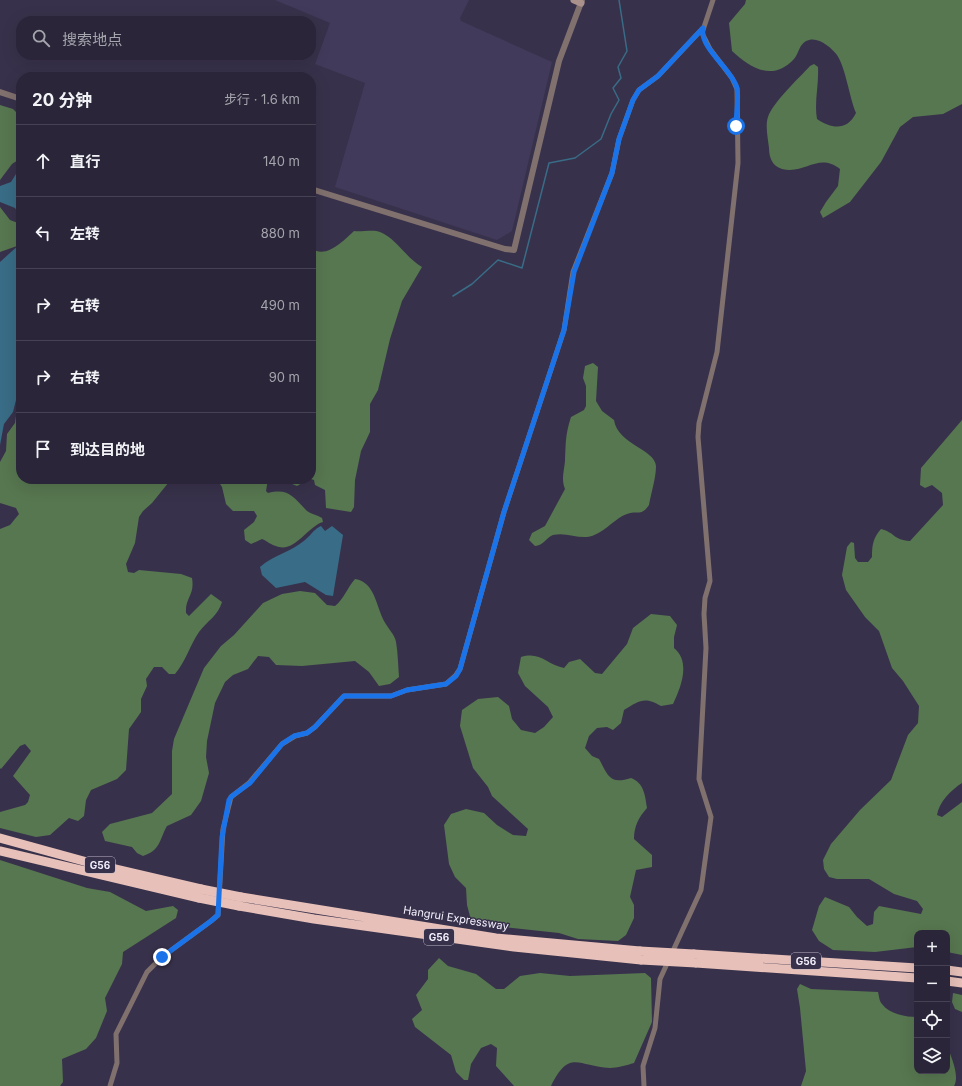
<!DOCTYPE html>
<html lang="zh">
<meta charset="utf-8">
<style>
body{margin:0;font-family:Inter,"Noto Sans SC",sans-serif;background:#322d40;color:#f1f3f6}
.controls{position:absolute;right:12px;bottom:12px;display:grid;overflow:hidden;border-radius:8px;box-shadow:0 4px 16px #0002}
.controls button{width:36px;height:36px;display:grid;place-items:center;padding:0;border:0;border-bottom:1px solid #464253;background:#2a2538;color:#f1f3f6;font:20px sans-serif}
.stop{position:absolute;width:12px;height:12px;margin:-9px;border:3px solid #1a73e8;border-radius:50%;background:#fff}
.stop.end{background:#1a73e8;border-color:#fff;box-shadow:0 1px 4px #0008}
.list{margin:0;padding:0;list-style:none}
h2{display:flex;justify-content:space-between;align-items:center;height:52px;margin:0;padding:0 16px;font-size:17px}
h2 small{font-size:13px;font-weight:400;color:#a5a5ae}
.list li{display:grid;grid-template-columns:26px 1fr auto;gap:12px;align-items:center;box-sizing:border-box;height:72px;padding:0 16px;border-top:1px solid #464253}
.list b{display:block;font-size:15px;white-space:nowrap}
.list em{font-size:13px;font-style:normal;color:#a5a5ae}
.icon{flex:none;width:22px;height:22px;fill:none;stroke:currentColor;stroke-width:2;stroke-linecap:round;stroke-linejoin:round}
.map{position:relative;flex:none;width:962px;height:1086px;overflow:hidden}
.search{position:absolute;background:#2a2538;box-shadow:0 4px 16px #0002;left:16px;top:16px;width:300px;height:44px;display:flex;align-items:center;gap:10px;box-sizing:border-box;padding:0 14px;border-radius:16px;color:#a5a5ae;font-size:15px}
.panel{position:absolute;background:#2a2538;box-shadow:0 4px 16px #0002;left:16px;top:72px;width:300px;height:412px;border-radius:16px}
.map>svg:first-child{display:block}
.built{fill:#423a5a}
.forest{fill:#577750}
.water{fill:#396c86}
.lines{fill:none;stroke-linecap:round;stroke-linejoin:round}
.stream{stroke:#396c86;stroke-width:1.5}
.minor{stroke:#80716e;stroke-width:5}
.tertiary{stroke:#80716e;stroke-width:6}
.secondary{stroke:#aa918c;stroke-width:7}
.motorway{stroke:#e6c0b9;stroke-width:9}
.motorway-bridge{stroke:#e6c0b9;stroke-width:9}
.route{stroke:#1a73e8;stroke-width:5}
.labels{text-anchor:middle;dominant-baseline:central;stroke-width:3;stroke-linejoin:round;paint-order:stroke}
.shield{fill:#38314b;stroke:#bcb7c8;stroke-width:1}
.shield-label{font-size:10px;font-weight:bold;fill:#f4f1fe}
.street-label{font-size:11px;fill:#f4f1fe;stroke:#38314b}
</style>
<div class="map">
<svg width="962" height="1086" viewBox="0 0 962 1086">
<rect width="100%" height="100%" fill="#38314b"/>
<path class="built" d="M275 0H469L460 18 461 21 552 62 512 231 497 240 335 187 365 83 315 64 330 23Z"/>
<path class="forest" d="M746 0H962V104L943 114 913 117 900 127 881 162 850 202 823 218 820 212 826 202 838 186 840 169C818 152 805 175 782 169 772 166 769 157 769 148 768 139 765 125 768 117 773 102 799 78 810 66L814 64 818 67C819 85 814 102 817 119 832 129 847 131 856 113 849 96 846 69 837 55 831 47 817 35 806 41 799 45 799 53 794 59 773 82 750 68 732 51L729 23 745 4Z
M0 105 13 109 21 117V158L12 164 0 180Z
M0 207 10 220 18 223 20 235 17 246 0 252Z
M354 231C362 232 374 229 380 232 397 239 406 258 422 267L402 301 390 339 378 390 370 404V432L361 451 355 480 354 507 351 512 326 508 325 490 315 485 314 480 311 479V248C326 260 344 240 354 231Z
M593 363 598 367 596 401 602 411 614 420C618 445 655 449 656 466 656 478 651 493 649 505 641 517 637 510 627 514 613 519 603 535 587 537 576 538 565 532 553 535 547 537 543 546 535 546L529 540 532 533 545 526 565 489C561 479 564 472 565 461 566 443 565 436 571 417L584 410 586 406V386L583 378 585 366Z
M21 407V479H170L169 482 152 503 143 511 139 517 135 543 126 564 128 572 134 573 139 570 181 574 192 578C195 596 185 597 186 613L189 616 211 594 222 602C218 616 207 621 199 632 190 645 186 661 175 674H169L162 667H154L146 679 147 686 141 699V712L129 729 126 770 117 779 91 790 86 800 84 816 78 821 69 818 50 835 36 837 0 828V812L25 805 28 802 30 795 13 776 31 751 25 744 20 746 1 769 0 768V529L10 525 19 514 16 508 0 503V462L6 451 7 434 15 423 16 416Z
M962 420V783C951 790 939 802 937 815L942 817 962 802V955L947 952V933H917V947L875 952 833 950 819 941 812 930 819 906 825 897 849 907 857 917 867 926 873 924 874 912 879 906 921 914 923 909 917 901 894 894 869 879H837L829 877 824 869 823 860 831 844 860 810 891 780 908 735 918 723 919 706 903 681 892 668 879 631 865 617 846 590 842 575 847 547 851 542 854 543 855 558 858 562H868L872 557C872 545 873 538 881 529 896 533 893 540 910 541L943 505 942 493 932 485 925 488 920 485 921 468Z
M217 479H268L266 491 268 493C289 488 293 497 307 511 311 514 317 515 322 518L323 522C308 526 294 554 276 546 271 545 267 541 262 539L251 544 245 540 244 530 254 522 257 516 254 511H233L226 504 222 487Z
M280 479H309L297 486Z
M355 579C375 582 376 606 384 621 387 627 395 635 396 642 398 653 398 665 399 677L390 684 379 686 369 672 355 661 302 666 276 665 269 657 258 656 248 669 233 675 225 682 215 703 207 741 206 757 209 773 201 801 191 815 167 826C159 840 161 850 143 856L137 853 132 847 105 841 102 832 110 824 152 813 172 794V751L174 739 204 668 221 646 234 635 263 603 282 594 300 591 315 593 327 605 335 606C344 599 347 588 355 579Z
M651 614 670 616 677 625 674 637V648C691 662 681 687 673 704L661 706C644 696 639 701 624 710L621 723 613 730 607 727 597 728 589 736 585 748 592 756 599 759C608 775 609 785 631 778 644 783 645 795 647 808 639 817 634 826 634 839L652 855V867L636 870 630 897 634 905V918L626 935 618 941 578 939 559 933 494 926 471 920 467 905 466 888 455 877 449 864 444 825 451 814 466 809 484 813 497 825 513 835 526 836 528 829 492 796 488 787 473 768 460 726 462 710 478 699 498 697 509 706 512 719 521 730 535 733 544 727 553 717 548 707 525 686 518 673 521 657C540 651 546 664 564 668L569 662 580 659 595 673 602 674 627 644 633 628Z
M0 860 87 888 110 892 146 911 173 906 178 910 176 918 123 952 122 964 105 998 107 1011 96 1038 86 1049 62 1059 63 1082 60 1086H0Z
M439 958 448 966 476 974 496 989H504L520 976 540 973 570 976 645 973 651 978 652 1022 634 1063C627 1065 617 1068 610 1068 578 1067 570 1048 551 1086H514L496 1066 497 1048 491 1044 481 1048 471 1064 468 1080H464L456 1072 451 1055 415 1027 412 1019 422 1010 416 995 428 979V970Z
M800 984 811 989 878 992C879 995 879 1001 882 1004 889 1014 906 1017 917 1017V1071H947V1046C951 1056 960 1076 954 1086H801L806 1071 800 1008 797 989Z
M953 993 962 995V1012L955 1009 952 1002Z"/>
<path class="water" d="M21 166V217L15 208 0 202V186L11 182Z
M21 243V389L17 396 13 412 4 424 0 445V262Z
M321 526 325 531 332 526 343 535 333 596 326 595 305 582 276 588 262 575 260 567C275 554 291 552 305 540 311 535 314 529 321 526Z"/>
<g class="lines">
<path class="stream" d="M453 296 472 284 498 260 522 268 549 163 575 158 601 139 611 114 619 100 613 88 621 78 618 67 627 51 619 0"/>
<path class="minor" d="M110 1086 117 1063 116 1034 147 972 162 957 211 921 218 915 223 829 231 797 249 783 282 744 295 736 307 733 315 727 344 696H391L407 690 446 684 456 675 460 669 504 512 564 330 573 272 612 173 619 139 633 100 639 90 658 76 703 28
M644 1086 643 1066 655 1028 660 979 701 890 711 817 699 779 706 648 704 614 705 598 710 581 698 437 699 423 717 352 738 163 737 89 732 78 710 49 702 33 713 0"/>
<path class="tertiary" d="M0 92 21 99
M311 189 505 249 514 250 559 61 582 0"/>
<path class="secondary" d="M574 0 581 3"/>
<path class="motorway" d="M0 838 98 865 201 889
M0 851 199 898
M241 897 496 938 640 951
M239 906 314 919 514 947 641 960
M694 954 917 968
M696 963 917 978
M947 970 962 972
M947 981 962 983"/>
<path class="motorway-bridge" d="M201 889 241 897
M199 898 239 906
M640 951 694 954
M641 960 696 963"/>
</g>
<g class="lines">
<path class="route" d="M162 957 211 921 218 915 222 837 229 800 232 796 250 783 282 744 294 736 307 733 315 727 344 696H391L407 690 446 684 456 676 460 669 504 512 564 330 574 272 612 173 619 139 633 100 639 90 658 76 703 28C699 48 732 69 737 88 739 100 736 114 736 126"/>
</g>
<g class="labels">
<g class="shield">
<rect x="85" y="857" width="30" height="16" rx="3"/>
<rect x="424" y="929" width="30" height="16" rx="3"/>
<rect x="791" y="953" width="30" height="16" rx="3"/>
</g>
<g class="shield-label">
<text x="100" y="865">G56</text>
<text x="439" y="937">G56</text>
<text x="806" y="961">G56</text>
</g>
<g class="street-label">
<text transform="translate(456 918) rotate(9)">Hangrui Expressway</text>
</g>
</g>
</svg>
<div class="controls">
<button>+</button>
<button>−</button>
<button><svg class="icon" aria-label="locate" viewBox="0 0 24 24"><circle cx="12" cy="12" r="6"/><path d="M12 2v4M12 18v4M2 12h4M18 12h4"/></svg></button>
<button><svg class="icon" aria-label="layers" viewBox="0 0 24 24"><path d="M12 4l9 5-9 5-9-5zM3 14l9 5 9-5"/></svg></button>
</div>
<div class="stop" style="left:736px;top:126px"></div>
<div class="stop end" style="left:162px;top:957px"></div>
<div class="search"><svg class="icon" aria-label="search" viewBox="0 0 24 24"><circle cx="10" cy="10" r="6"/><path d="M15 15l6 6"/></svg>搜索地点</div>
<section class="panel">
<h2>20 分钟<small>步行 · 1.6 km</small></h2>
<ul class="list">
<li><svg class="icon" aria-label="ahead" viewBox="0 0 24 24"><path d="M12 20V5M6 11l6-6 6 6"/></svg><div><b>直行</b></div><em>140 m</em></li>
<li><svg class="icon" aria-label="left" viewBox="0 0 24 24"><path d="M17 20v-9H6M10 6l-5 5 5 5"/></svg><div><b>左转</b></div><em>880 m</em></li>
<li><svg class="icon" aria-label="right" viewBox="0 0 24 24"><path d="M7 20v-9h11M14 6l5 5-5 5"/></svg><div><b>右转</b></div><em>490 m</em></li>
<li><svg class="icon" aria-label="right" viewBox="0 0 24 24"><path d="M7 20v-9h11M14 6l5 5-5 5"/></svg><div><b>右转</b></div><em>90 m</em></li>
<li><svg class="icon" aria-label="arrive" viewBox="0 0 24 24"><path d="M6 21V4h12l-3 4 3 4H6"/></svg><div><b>到达目的地</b></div></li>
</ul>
</section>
</div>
